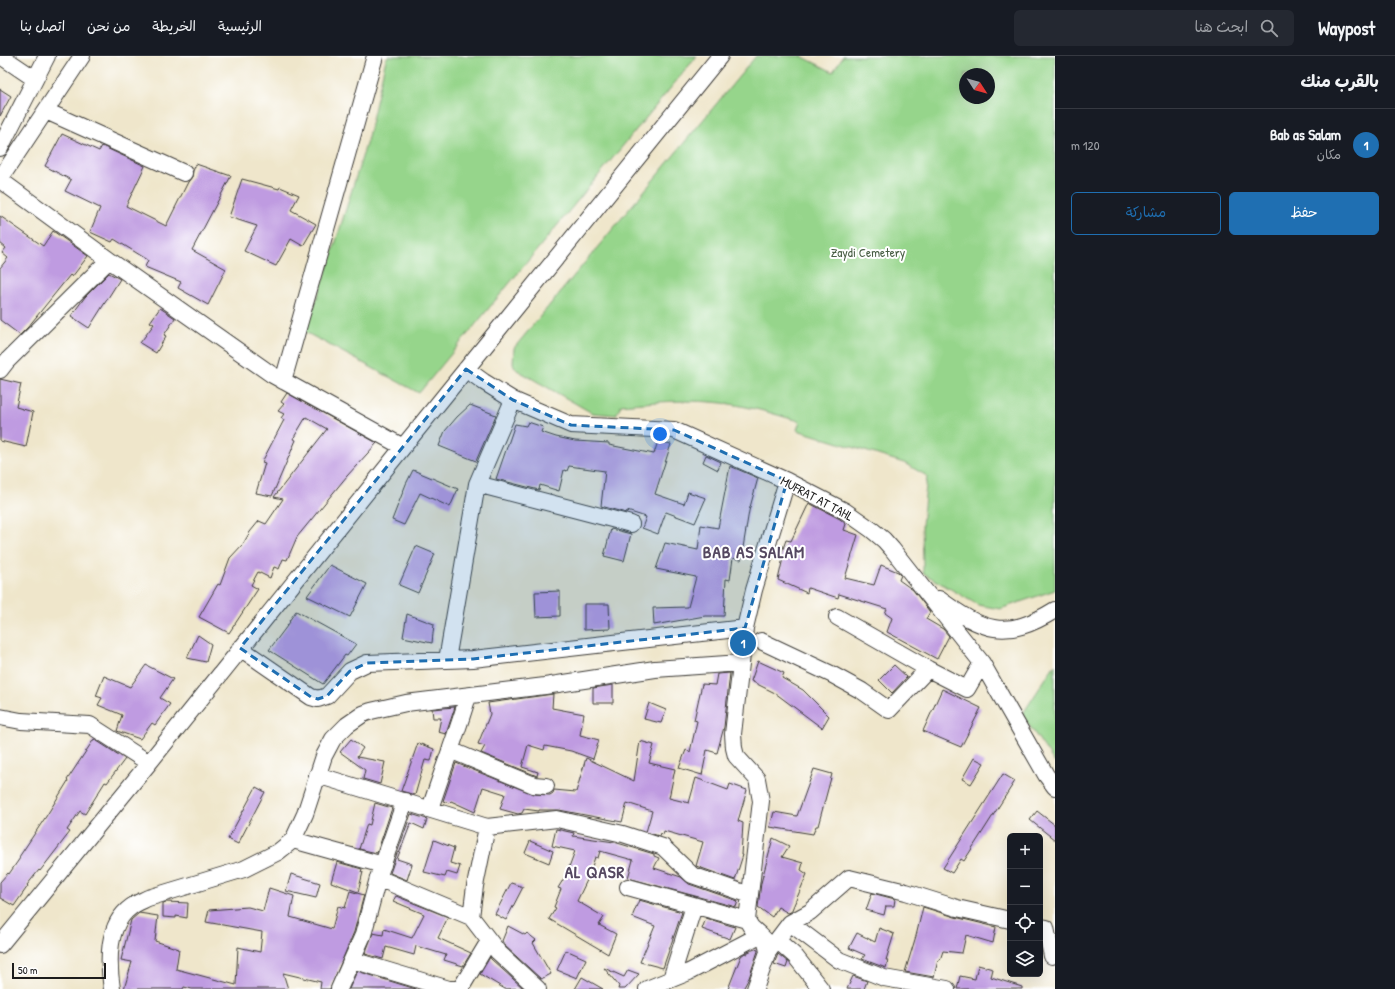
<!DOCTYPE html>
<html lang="ar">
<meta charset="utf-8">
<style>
body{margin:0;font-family:"Patrick Hand","Playpen Sans Arabic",sans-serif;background:#242831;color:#f1f3f6;direction:rtl}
.controls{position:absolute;right:12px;bottom:12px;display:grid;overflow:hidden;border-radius:6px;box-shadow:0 4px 16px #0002}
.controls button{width:36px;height:36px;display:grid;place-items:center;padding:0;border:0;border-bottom:1px solid #363941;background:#171b24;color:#f1f3f6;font:20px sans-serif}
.compass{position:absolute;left:959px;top:12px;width:36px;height:36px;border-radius:50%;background:#171b24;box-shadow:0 4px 16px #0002;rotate:126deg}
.scale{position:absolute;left:12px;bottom:10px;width:94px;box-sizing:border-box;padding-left:4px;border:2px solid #1c1c1c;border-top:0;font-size:11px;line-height:14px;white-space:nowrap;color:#1c1c1c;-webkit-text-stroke:3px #fff;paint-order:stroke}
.you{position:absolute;left:660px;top:378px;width:14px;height:14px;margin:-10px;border:3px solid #fff;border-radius:50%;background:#1a73e8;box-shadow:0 0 0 6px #1a73e833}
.badge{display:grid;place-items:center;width:26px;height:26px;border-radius:50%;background:#1f6fb2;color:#fff;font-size:13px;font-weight:700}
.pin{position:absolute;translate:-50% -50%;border:2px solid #fff;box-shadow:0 1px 4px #0006}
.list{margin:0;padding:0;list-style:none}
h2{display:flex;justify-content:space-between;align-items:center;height:52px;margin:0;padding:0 16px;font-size:17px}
h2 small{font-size:13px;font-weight:400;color:#9ea1a6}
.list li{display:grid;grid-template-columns:26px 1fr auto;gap:12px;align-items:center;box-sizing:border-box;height:72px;padding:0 16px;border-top:1px solid #363941}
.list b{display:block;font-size:15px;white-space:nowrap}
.list p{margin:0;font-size:13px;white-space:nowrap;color:#9ea1a6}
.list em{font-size:13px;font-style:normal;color:#9ea1a6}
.actions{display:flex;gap:8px;padding:12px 16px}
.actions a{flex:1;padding:9px 0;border:1px solid #1f6fb2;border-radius:6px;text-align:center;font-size:14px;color:#1f6fb2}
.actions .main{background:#1f6fb2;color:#fff}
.icon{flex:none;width:22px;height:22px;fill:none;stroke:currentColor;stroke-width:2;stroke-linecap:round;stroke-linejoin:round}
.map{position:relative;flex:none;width:1055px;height:933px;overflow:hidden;direction:ltr}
header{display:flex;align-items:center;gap:24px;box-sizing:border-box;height:56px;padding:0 20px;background:#171b24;border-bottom:1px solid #363941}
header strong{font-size:19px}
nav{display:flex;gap:22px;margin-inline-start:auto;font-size:14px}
.search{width:280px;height:36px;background:#242831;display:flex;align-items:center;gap:10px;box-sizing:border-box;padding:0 14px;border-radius:6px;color:#9ea1a6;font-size:15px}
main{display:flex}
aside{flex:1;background:#171b24}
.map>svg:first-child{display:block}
.green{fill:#96d58b;stroke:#597854;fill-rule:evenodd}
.building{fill:#bf9be1}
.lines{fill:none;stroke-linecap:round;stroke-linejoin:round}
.minor-casing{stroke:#3c3a36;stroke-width:18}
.minor{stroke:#fff;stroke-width:16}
.marked{fill:#1f6fb2;fill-opacity:0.2;stroke:#1f6fb2;stroke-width:3;stroke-dasharray:8 5;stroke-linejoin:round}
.labels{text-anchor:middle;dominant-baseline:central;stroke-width:4;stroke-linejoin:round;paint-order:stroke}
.park-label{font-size:13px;fill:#475d43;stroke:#fff}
.street-label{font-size:13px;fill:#1c1c1c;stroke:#fff}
.district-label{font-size:17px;font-weight:bold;letter-spacing:1px;fill:#554861;stroke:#fff}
</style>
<header>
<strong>Waypost</strong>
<div class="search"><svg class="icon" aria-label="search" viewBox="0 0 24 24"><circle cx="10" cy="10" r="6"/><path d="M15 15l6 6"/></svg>ابحث هنا</div>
<nav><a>الرئيسية</a><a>الخريطة</a><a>من نحن</a><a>اتصل بنا</a></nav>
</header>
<main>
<aside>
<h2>بالقرب منك<small></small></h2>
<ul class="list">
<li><span class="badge">1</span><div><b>Bab as Salam</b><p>مكان</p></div><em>120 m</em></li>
</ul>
<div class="actions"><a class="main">حفظ</a><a>مشاركة</a></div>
</aside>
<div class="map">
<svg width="1055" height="933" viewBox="0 0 1055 933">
<rect width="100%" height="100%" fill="#fff"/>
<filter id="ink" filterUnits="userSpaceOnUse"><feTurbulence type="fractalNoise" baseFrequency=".025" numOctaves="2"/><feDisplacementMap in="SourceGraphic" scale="8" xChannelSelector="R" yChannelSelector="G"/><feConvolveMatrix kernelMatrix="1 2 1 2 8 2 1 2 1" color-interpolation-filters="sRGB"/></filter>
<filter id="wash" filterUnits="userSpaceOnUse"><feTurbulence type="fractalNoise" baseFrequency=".012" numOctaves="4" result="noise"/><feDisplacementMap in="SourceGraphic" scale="16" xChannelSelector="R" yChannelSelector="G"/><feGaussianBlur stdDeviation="0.9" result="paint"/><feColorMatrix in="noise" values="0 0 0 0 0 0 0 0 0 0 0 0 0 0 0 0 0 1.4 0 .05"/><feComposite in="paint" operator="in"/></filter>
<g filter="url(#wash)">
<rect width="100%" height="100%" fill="#efe6cb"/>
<path class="green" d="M388 0H697L419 337 305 276 328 211 367 85 386 3Z
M756 0H801L833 16 843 0H1055V534L1000 553 978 549 923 517V510L922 469 927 420 904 407 797 374 800 365C782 361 764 354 746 351 705 342 663 345 621 349L616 359 592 357 517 314 513 308 514 292ZM965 18H989V42H965Z
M1055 608V707L1022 659Z"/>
<g id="blocks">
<path class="building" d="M0 33 11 40 0 60Z
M62 78 99 95 102 90 145 110 126 150 166 170 188 126 192 121 193 115 196 108 231 120 192 194 226 213 208 249 178 232 181 226 145 211 148 204 114 183 112 186 90 176 100 152 65 135 71 124 45 110Z
M242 123 279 133 280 131 299 139 291 154 316 168 303 190 291 183 276 210 244 195 257 170 229 161Z
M0 160 43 190 53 175 88 200 72 221 70 219 28 271 20 279 0 264V212L8 202 2 197 6 192 0 187Z
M109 217 120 223 89 272 71 260 85 241Z
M160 252 175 262 164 279 166 280 156 297 140 287 154 268 150 266Z
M0 323 21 328 16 351 33 356 26 391 0 385Z
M287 337 377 387 347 420 297 481 287 504 283 503 279 513 274 511 270 522 258 516 251 529 258 533 229 577 199 561 218 528 220 529 230 502 243 488 250 476 259 465 266 468 283 443 274 441 327 373 306 361 293 383 296 384 272 440 256 437 265 407 262 406 284 364 281 362 284 358 278 355 284 348 281 346Z
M470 349 496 359 476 405 439 390 445 375 457 361Z
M528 366 543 371 541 376 556 381 575 385 609 387V389L654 398 658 385 671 388 655 438 684 448 688 436 706 442 695 467 666 456 658 478 642 472 646 461 627 455 626 457 601 450 605 415 569 410 567 415 564 414 559 435 540 429 539 434 496 423 515 368 526 370Z
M706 399 721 406 718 414 703 406Z
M730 410 758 422 749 455 741 504 733 502 730 524 726 523 724 560H705L654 569 653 552 688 551 696 521 656 513 665 487 698 494 701 469 718 472Z
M413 414 458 433 450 451 420 437 404 469 392 464 406 428Z
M809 447 840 463 846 468 844 474 858 479 845 522 874 529 881 509 898 516 901 519 899 524 913 534 930 556 926 563 943 573 949 580 937 603 887 576 892 562 885 557 887 553 839 538 838 542 808 532 807 537 778 524 783 502 780 501 786 484 791 485Z
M611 473 631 478 624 505 604 500Z
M416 490 435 498 418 537 399 529Z
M330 509 367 528 350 561 307 540Z
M560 535V560L536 561 535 536Z
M584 548H609L610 573 584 574Z
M296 555 356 588 347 600 345 599 323 628 269 594 290 566 289 565Z
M407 558 434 568 432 587 403 581Z
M198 579 211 588 206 606 187 602Z
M758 605 784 617 782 622 803 634 829 660 822 672 775 637 751 625Z
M146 609 173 623 160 642 170 648 155 669 152 667 140 683 117 675 122 659 98 649 102 642 96 640 104 620 130 631Z
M894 609 907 621 892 637 879 624Z
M730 617 724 671 717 697 707 694 702 719 679 712 686 694 690 696 697 665 694 664 702 628 715 629 717 618Z
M613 629V647H593V632Z
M942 633 981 652 961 691 923 675Z
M553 638 552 652 584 658 580 679 599 684 593 703 571 695 545 690 544 694 528 689 522 711 538 716 537 720 481 697 485 690 478 688 490 658 488 647Z
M649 647 666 654 661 667 644 663Z
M455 651 446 678 438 676 441 662H433L432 653Z
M94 683 125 703 107 727 105 726 85 758 80 755 67 774 70 776 40 815 39 814 27 829 28 830 14 850 0 842V826L8 817 9 818 20 802 19 801 47 759 68 725 67 724Z
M351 683 363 692 357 701 385 706 380 728 363 723 365 714 340 696Z
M640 685 654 689 649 707 675 713 669 742 689 747 696 722 728 734 730 728 747 734 738 765 743 767 741 799H743L735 824 696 810 703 786 664 775 663 779 660 777 659 780 646 776 652 755 627 747 622 766 559 754H539V755L524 753 522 757 518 758 500 753 505 738 483 731 475 756 451 745 449 747 443 745 456 707 533 738 550 739 553 737 554 734 576 736 586 702 634 725Z
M418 687 434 693 431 705 425 704 415 739 401 735Z
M974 702 984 707 971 728 962 723Z
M814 713 832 718 818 770H816L813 778 770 771 774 756 797 760Z
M1003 718 1015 725 964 805 961 803 952 817 943 812Z
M256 731 265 736 238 788 228 783Z
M375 747 392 752 377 797 359 793 367 768 370 769Z
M1037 755 1055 769V784L1030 764Z
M411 758 427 763 424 773 411 767 397 803 412 808 407 824 390 817Z
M556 773 574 777 573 780 614 786 654 798V800L659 802 654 812 681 821 689 828 738 845 736 851 628 822 633 804 600 795 598 802 595 801 589 820 577 845 604 861 599 869 616 878 608 898 549 863 556 852 554 851 561 833 558 832 566 819 575 795 552 790Z
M773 782 789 790 782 801 803 807 801 814 807 818 791 856 788 857 778 851 772 861 758 851 761 827Z
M434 784 454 792 450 807 460 810 457 819 447 816 445 821 424 816Z
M530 785 553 795 549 807 525 797Z
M337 806 362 813 361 816H363L358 836 331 826Z
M291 818 320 827 316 842 286 835Z
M511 827 523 831 506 864 495 858Z
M269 832 294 840 290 861 332 873 338 850 345 852 350 835 364 839 354 876 330 933H320L321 926 283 917 288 933H192L184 931 183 933H124L132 906 121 904 131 864 139 857 158 860 155 885 179 893 176 913 236 929 238 891 260 896 262 876 206 866 209 854 248 851 263 855Z
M872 837 895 843 894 850H886L884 859 866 854Z
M396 840 448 861 438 882 471 897 463 910 444 904 446 899 416 890 414 899 386 891 383 903 365 898 373 877 383 879 384 873 412 882 424 858 393 845Z
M639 844 682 856 663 912 640 906 655 870 632 861Z
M166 846 188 847 187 862 176 860V862L163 861V847Z
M923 851 955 861 996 871 993 887 966 879 962 897 943 895 940 904H938L934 921 905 916 916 880Z
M706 862 735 871 730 883 702 873Z
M508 870 525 879 527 877 536 884 533 887 551 918 541 923 505 890 502 885Z
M879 872 894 878 886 904H888L886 912 862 903 865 899 849 892 857 877 875 886Z
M755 893 758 894V895L749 922 743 933H728L741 900 745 897 747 898 748 896Z
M566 894 586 903 577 922 557 914Z
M778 898 788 906 786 912 774 908Z
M490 901 491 903 523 932 505 933 480 918Z
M978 909 993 913 991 921 1022 931V933H957L960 920 975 923Z
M604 912 624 921 628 914 639 918 625 933H618L619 930Z
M357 915 416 933H349Z
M853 920 867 925 864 933H847Z
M582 921 603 933H575Z"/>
</g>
</g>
<g filter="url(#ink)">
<use href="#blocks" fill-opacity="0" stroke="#3c3a36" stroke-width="1"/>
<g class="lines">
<g class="minor-casing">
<path id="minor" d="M1 0 35 23
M46 55 184 117
M0 92 47 0
M0 123 82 0
M0 124 109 204 271 318 403 391
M466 313 484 326 513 344 571 369 674 374 787 425 845 455 872 474 884 484 892 493 982 607 1046 719 1055 731
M0 314 7 305 109 204
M283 325 375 0
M477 428 631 468
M939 543C983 575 1005 585 1055 554
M837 561 928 613
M761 585 831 618 862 635 889 654 928 613 967 633 982 607
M240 592 311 641 318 643 327 640 350 615 367 607 473 603 745 572
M447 604 477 428 513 344
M0 661 21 665 90 669 149 707
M450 694 534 729 546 730
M317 719 487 771 557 763 623 778 663 791 692 819 750 839
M405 745 378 822 471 861
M430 753C442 715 457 678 468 640
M487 771 475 830 471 861 498 896 538 933
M293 784 383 809
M628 831 747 864
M790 867 810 856 849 822 906 836 957 852 1010 864
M1040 871 1046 872 1052 900
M777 884 795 900 821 933
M0 889 149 707 403 391 720 0
M768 896 790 867 839 904 884 922 947 933
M352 904 449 933H455
M671 923 694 850
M112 933C108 906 106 869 131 851 136 847 142 845 148 842L244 813 278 796 293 784 305 758 324 700 333 683 347 669 363 658 371 655 406 647 545 630 655 613 741 607
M339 933 363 879 378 822
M458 933 462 930 489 885
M647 933 689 916 760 879
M755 933 768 896 766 885 760 879 751 871 747 864 761 745 757 723 736 700 734 692 733 678 745 572 754 534 787 425"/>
</g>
<use href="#minor" class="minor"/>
</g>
</g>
<path class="marked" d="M466 313 513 344 571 369 674 374 787 425 745 572 473 603 367 607 350 615 327 640 318 643 311 641 240 592Z"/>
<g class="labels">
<g class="park-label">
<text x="868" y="196">Zaydi Cemetery</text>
</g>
<g class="street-label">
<text transform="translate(817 442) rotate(28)">MUFRAT AT TAHL</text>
</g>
<g class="district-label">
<text x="754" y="495">BAB AS SALAM</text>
<text x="595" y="815">AL QASR</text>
</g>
</g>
</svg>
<div class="controls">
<button>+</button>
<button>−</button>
<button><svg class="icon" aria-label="locate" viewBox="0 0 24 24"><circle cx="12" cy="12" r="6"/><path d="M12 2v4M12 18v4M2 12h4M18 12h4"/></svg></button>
<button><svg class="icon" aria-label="layers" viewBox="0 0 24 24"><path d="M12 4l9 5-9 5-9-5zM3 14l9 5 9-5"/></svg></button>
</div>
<svg class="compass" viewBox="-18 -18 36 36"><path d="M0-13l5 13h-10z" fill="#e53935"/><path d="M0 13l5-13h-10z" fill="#9ea1a6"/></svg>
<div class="scale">50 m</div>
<div class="you"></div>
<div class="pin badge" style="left:743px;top:587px">1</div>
</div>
</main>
